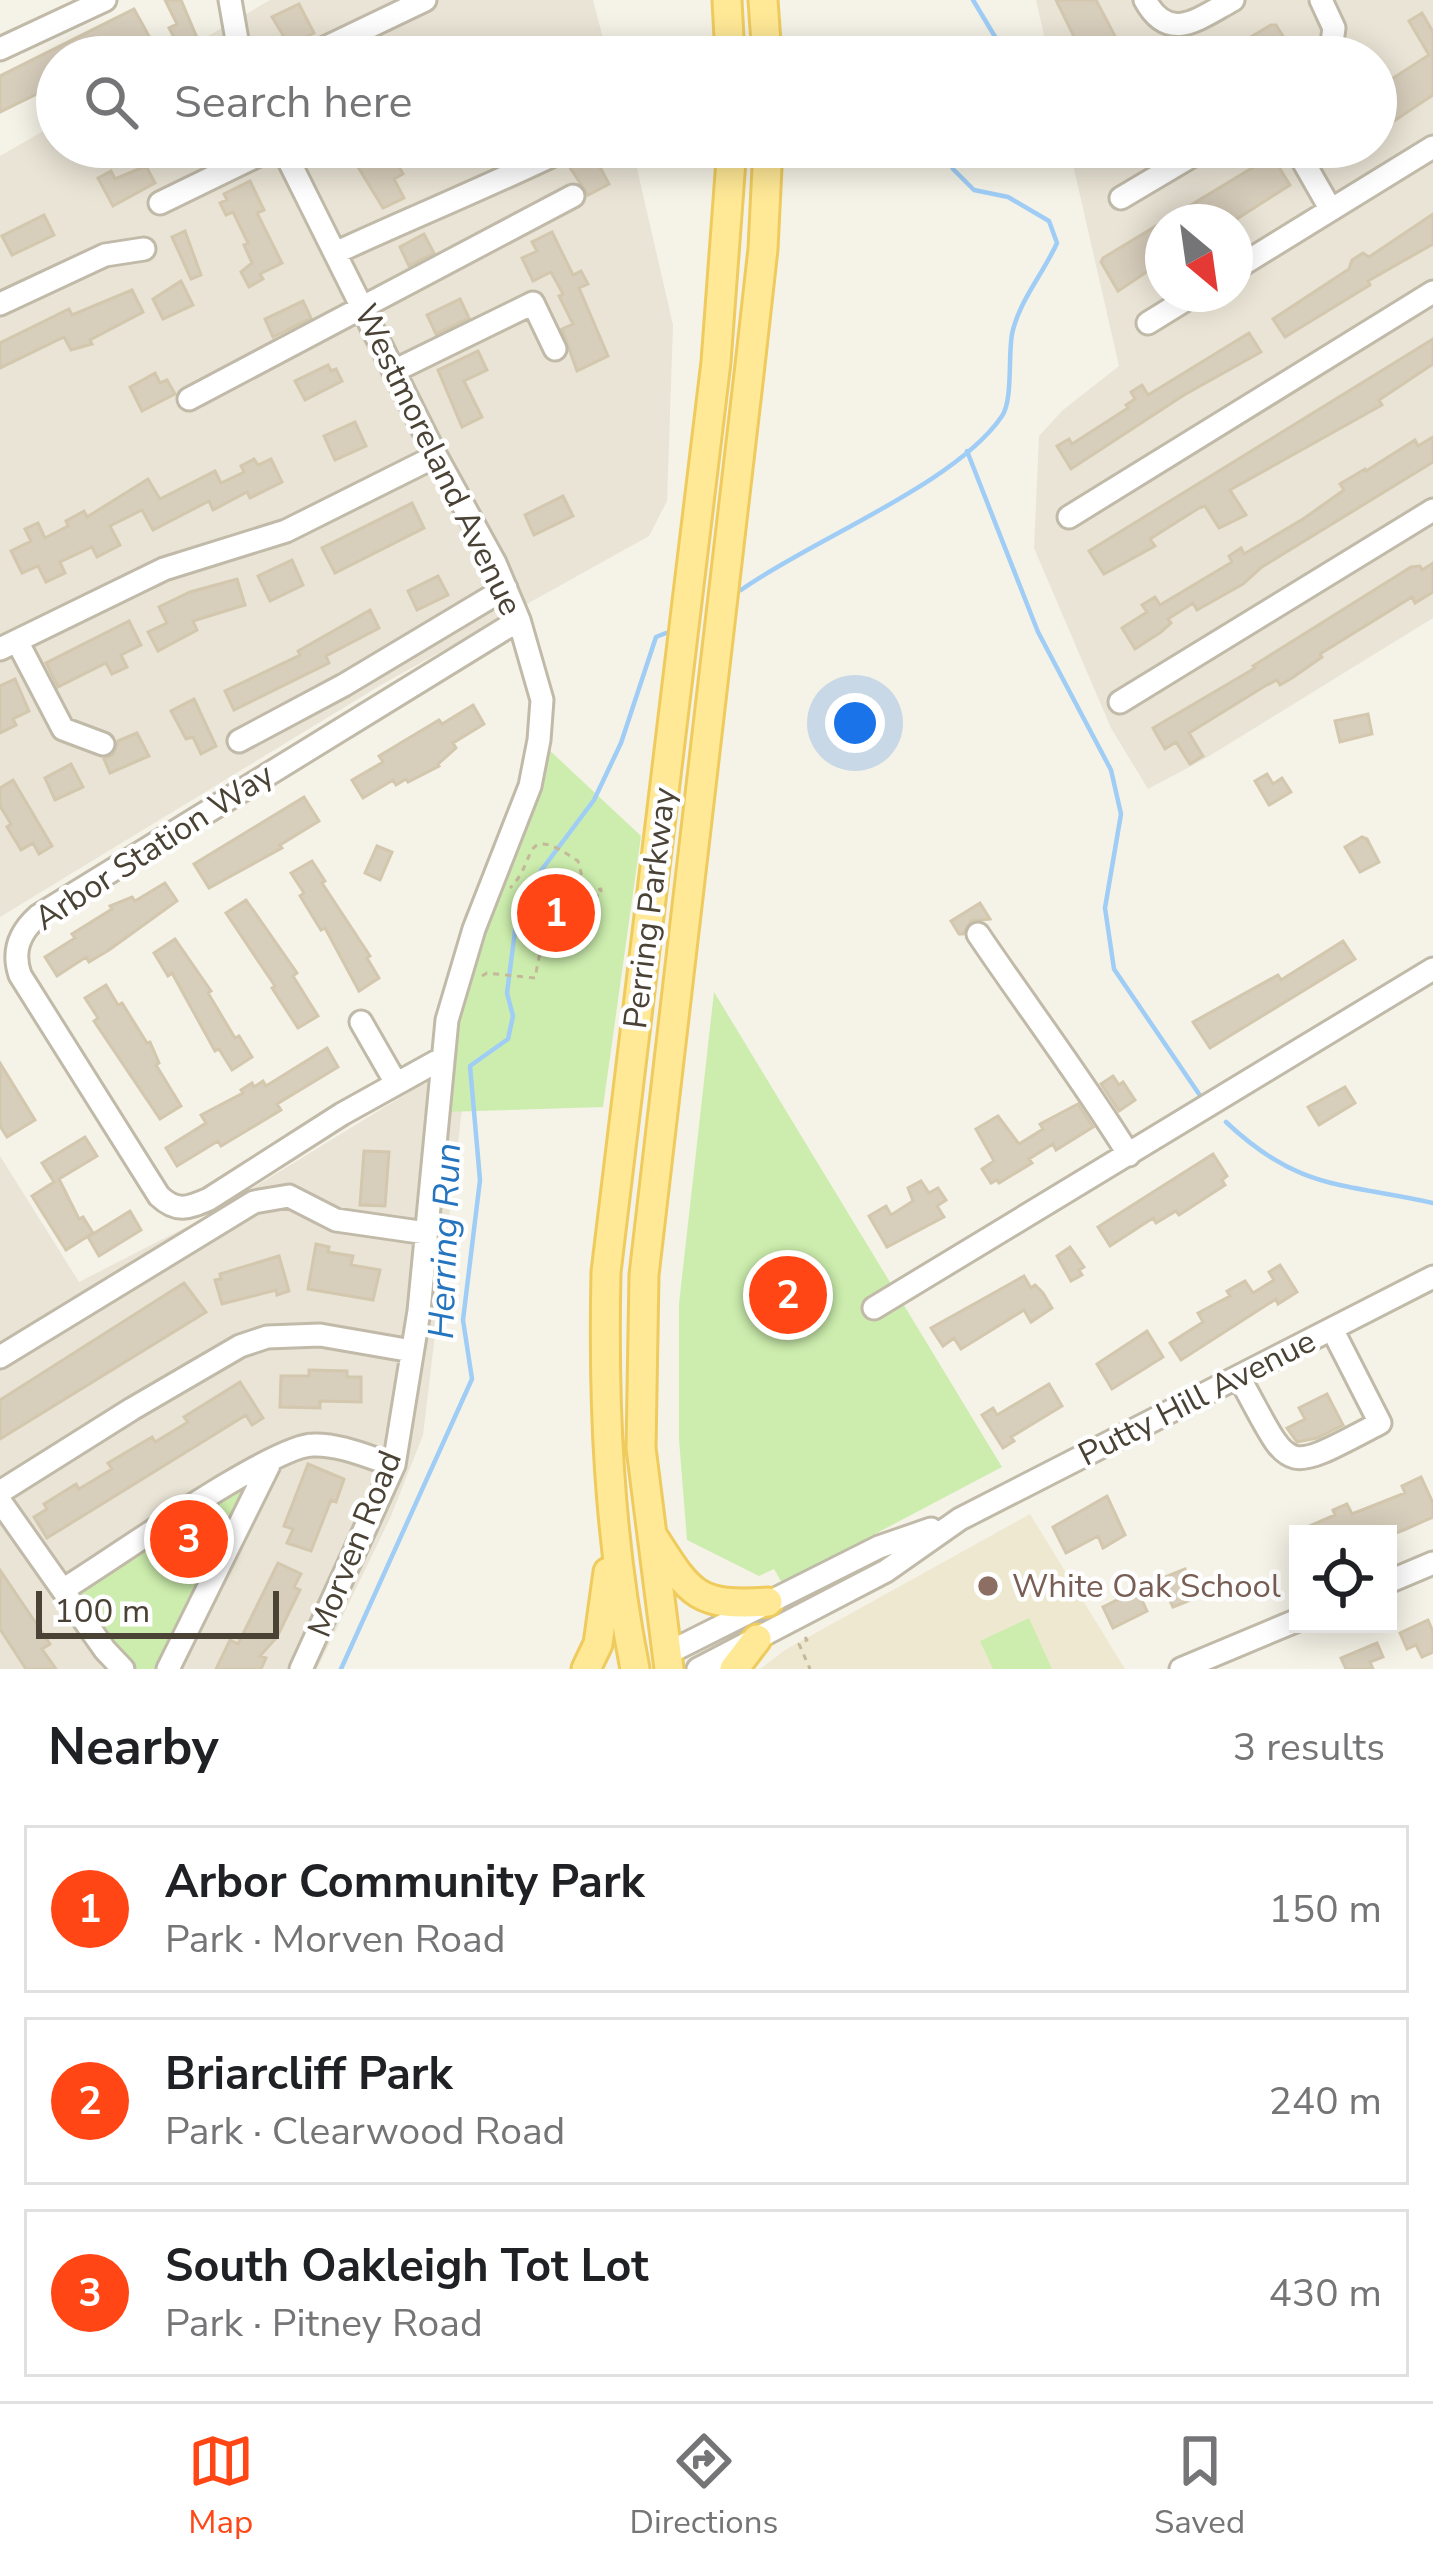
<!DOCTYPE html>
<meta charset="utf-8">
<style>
body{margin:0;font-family:"Nunito Sans",sans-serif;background:#f2f2f2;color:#202124}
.controls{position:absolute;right:36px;bottom:36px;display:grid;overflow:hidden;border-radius:0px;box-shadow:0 6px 30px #0003}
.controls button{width:108px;height:108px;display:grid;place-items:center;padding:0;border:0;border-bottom:3px solid #e0e0e0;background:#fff;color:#202124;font:60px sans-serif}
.compass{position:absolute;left:1145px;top:204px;width:108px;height:108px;border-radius:50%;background:#fff;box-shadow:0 6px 30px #0003;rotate:151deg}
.scale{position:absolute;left:36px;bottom:30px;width:243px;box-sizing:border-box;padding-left:12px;border:6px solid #494235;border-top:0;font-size:33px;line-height:42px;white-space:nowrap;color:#494235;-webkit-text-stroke:9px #fff;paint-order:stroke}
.you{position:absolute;left:855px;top:723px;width:42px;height:42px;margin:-30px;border:9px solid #fff;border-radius:50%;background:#1a73e8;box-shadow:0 0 0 18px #1a73e833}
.badge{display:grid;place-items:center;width:78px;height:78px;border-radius:50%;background:#ff4614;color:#fff;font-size:39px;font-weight:700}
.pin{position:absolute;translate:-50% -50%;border:6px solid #fff;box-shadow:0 3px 12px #0006}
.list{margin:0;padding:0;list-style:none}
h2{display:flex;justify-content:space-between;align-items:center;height:156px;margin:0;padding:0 48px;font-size:51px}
h2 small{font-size:39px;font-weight:400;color:#757577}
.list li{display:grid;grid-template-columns:78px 1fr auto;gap:36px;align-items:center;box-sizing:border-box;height:168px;margin:0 24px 24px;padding:0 24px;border:3px solid #e0e0e0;border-radius:0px}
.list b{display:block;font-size:45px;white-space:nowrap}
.list p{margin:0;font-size:39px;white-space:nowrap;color:#757577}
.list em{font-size:39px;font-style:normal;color:#757577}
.icon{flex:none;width:66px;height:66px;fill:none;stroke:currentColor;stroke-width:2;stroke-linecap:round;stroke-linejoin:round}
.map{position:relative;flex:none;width:1433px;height:1669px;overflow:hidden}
.search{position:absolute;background:#fff;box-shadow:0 6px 30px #0003;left:36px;right:36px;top:36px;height:132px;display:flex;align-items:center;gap:30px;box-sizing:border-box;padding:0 42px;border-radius:66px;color:#757577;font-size:45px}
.sheet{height:732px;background:#fff}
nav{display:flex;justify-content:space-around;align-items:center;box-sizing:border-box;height:168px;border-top:3px solid #e0e0e0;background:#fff;font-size:33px;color:#757577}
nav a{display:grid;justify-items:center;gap:6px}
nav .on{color:#ff4614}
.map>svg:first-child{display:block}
.residential{fill:#e9e4d5;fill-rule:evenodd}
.education{fill:#efe8d0}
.green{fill:#ccedad}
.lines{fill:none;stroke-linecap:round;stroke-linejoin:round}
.stream{stroke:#9fcdf6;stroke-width:4.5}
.building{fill:#d8cebc;stroke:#d3c7ae;stroke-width:3}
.minor-casing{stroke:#c1baa9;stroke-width:27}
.major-casing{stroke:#eecb5c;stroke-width:33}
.path{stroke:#c4b899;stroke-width:3;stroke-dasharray:6 6;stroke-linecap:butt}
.minor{stroke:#fff;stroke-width:21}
.major{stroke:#ffe896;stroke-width:27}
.education-dot{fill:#8d6e63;stroke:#fff;stroke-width:4.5}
.labels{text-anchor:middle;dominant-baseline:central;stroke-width:9;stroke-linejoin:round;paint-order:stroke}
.street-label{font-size:33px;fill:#494235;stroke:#fff}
.education-label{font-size:33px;fill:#785e54;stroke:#fff;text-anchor:start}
.water-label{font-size:36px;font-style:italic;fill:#2574bf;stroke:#fff}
</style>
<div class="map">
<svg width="1433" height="1669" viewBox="0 0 1433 1669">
<rect width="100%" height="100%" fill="#f5f2e7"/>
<path class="residential" d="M270 0H593L608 57H172Z
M1036 0H1433V618L1206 758 1148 789 1111 728 1034 548 1039 436 1063 410 1119 366 1069 147H1376V57H1049ZM1163 222H1235V294H1163Z
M57 123V147H632L673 325 667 501 649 536 381 685 0 917V156Z
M467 1067 423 1435 391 1516 317 1669H0V1156L79 1282 204 1218 419 1086Z"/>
<path class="education" d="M1030 1514 1125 1669H760L785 1650Z"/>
<path class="green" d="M546 747 641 836 603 1107 444 1112 451 1002Z
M714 992 1002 1467 782 1583 774 1569 759 1576 687 1540 679 1439V1304Z
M239 1485 247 1493 162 1669H131L75 1598 79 1586Z
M1029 1618 1052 1669H993L980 1641Z"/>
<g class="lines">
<path class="stream" d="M973 0 997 40 984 57
M967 451 1038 632 1111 770 1121 814 1105 908 1114 969 1199 1094
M741 590C811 540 956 484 1002 416 1013 400 1008 355 1012 334 1019 301 1043 274 1057 243L1049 221 1008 197 974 190 953 169 945 147
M1226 1122C1299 1191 1344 1183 1433 1203
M341 1669 472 1379 463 1320 480 1180 470 1066 508 1039 513 1016 507 993 519 900 594 800 621 743 656 637 666 633"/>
</g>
<path class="building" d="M165 0H181L198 40 180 49 169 28 177 24Z
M1056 0H1096L1126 57H1084Z
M299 4 314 33 289 45 272 17Z
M134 9 150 38 112 57H57V84L0 112V76Z
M1422 13 1433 32V95L1376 133V89L1429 55 1409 21Z
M1271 25H1276L1296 57H1217Z
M371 147H378L387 165 396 161 403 174 394 179 404 198 383 208 352 157Z
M593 154 609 184 588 195 569 166Z
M1272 156 1290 185 1232 222H1163V261L1118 291 1101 262 1103 258Z
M146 166 155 183 113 206 98 178 111 171 115 179Z
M250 181 264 210 257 213 282 263 260 274 263 279 249 287 241 272 252 263 244 245 248 243 233 212 226 215 220 203 227 200 224 194Z
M1433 214V244L1368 281 1370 285 1285 337 1273 319 1349 269 1352 260 1363 253 1369 257Z
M44 215 54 235 12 255 2 236Z
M185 231 201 275 191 279 172 237Z
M552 232 573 275 581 271 588 284 579 288 608 356 577 371 562 329 573 324 559 296 563 294 551 272 533 281 522 258 537 251 532 242Z
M424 234 434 253 409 266 400 247Z
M181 281 193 305 163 319 153 299Z
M132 290 143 312 90 340 92 344 71 350 64 337 0 368V343L69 309 72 315Z
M460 299 469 318 436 334 427 315Z
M303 301 311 318 273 337 265 319Z
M1249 333 1261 352 1184 395 1071 469 1057 446 1069 439 1072 444 1128 408 1126 405 1135 399 1131 392 1142 385 1148 395Z
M1433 339V364L1379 400 1382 405 1230 490 1246 515 1219 528 1205 506 1199 508 1150 539 1155 546 1104 574 1089 551Z
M478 351 487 370 464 381 482 417 462 427 438 370Z
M328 365 331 371 336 369 342 381 305 400 295 381Z
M155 373 160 383 167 380 175 394 142 411 130 387Z
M355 422 366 446 335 460 324 436Z
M1433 437V462L1262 567 1243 584 1197 610 1193 603 1168 619 1171 623 1161 632 1135 649 1122 628 1147 612 1142 605 1155 597 1160 605 1232 562 1229 556 1241 548 1244 554 1303 519 1344 490 1340 484 1365 469 1366 471 1415 440 1418 446Z
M254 459 258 465 271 459 282 482 250 498 247 492 213 510 209 501 153 530 142 510 110 526 120 545 97 557 92 547 60 562 65 573 46 582 38 566 22 573 11 551 31 541 25 529 38 523 45 538 68 526 66 521 84 511 87 517 148 479 160 499 215 471 221 483 244 472 241 466Z
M563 496 573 516 534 535 525 515Z
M412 503 424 528 335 573 322 548Z
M292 560 303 585 270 601 258 576Z
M1433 563V592L1415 603 1412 597 1320 654 1322 657 1292 678 1280 685 1277 680 1265 686 1189 733 1203 756 1190 764 1176 742 1165 749 1153 728 1255 668 1253 666 1411 567 1420 566 1422 570Z
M438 576 448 595 417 610 408 591Z
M237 579 245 605 193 621 197 630 158 651 148 632 167 623 159 607 190 592Z
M370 610 379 628 326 656 329 663 234 710 225 691 300 655 298 651Z
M129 621 141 645 121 655 127 667 112 674 106 663 58 687 46 663Z
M15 679 29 711 13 719 16 725 0 733V686Z
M194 699 216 746 201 754 193 737 186 739 171 711Z
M473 705 484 724 453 743 456 748 438 764 439 766 408 782 406 779 396 785 393 780 363 798 352 780 383 762 379 756 439 720 442 724Z
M1368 714 1372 734 1340 742 1335 721Z
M137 733 149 756 110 773 104 759 113 755 118 741Z
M71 764 83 787 55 800 45 778Z
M1267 774 1273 784 1282 778 1291 792 1269 805 1255 781Z
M13 780 52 846 39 854 33 843 21 850 7 827 11 824 0 806V788Z
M304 797 319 821 280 845 282 848 209 888 194 864Z
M1362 837 1367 839 1379 862 1360 872 1345 847Z
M377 846 392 852 380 880 365 873Z
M312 861 325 881 322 883 370 956 367 958 379 978 359 991 325 928 321 930 300 896 304 893 291 873Z
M165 883 177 901 109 950 89 962 86 957 57 976 45 957 75 938 72 934 112 909 110 906 132 897 135 901Z
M246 900 297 973 293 976 318 1016 298 1028 272 988 275 986 226 913Z
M980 903 990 919 971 921 963 934H959L951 921Z
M175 939 211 991 208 993 235 1038 239 1036 252 1057 232 1070 219 1049 215 1051 172 973 168 976 154 953Z
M1343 941 1355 959 1210 1048 1193 1022 1278 975 1281 980Z
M106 985 118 1005 122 1003 147 1043 150 1042 159 1063 156 1065 181 1106 160 1119 94 1021 98 1018 85 998Z
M327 1048 338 1067 277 1104 281 1110 221 1146 218 1141 177 1166 166 1148 206 1123 201 1115 243 1093 241 1090 252 1083 254 1087 263 1081 266 1086Z
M0 1063 35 1120 7 1137 0 1126Z
M1113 1076 1119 1085 1123 1082 1135 1100 1119 1111 1101 1084Z
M1345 1087 1355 1103 1319 1125 1308 1107Z
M1078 1104 1093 1127 1056 1150 1053 1144 1029 1159 1032 1163 999 1183 997 1180 991 1183 982 1169 994 1161 976 1129 998 1116 1019 1144 1043 1129 1040 1124Z
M85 1137 97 1156 59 1179 79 1219 83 1217 93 1233 66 1250 32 1196 54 1182 42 1163Z
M364 1151 389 1152 385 1206 360 1205Z
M1213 1154 1227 1176 1222 1180 1225 1185 1179 1215 1176 1211 1156 1223 1153 1218 1110 1246 1098 1227Z
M921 1181 929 1193 938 1188 946 1200 937 1206 944 1217 887 1247 869 1216 886 1206 891 1215 913 1201 908 1188Z
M130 1211 141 1230 99 1256 88 1237Z
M316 1244 329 1247 328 1252 353 1256 351 1265 380 1270 373 1300 308 1289Z
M1070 1247 1084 1267 1079 1270 1082 1275 1071 1281 1057 1256Z
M279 1256 289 1291 277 1295 276 1290 222 1304 215 1280 221 1279 220 1274Z
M1280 1265 1297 1292 1278 1304 1276 1299 1181 1360 1170 1343 1203 1322 1198 1313 1230 1296 1227 1291 1245 1281 1253 1293 1274 1280 1269 1272Z
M1024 1276 1031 1288 1035 1285 1043 1293 1052 1308 1031 1322 1024 1310 961 1349 954 1338 943 1346 931 1328Z
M184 1283 206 1312 0 1439V1400Z
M1147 1331 1163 1357 1112 1389 1097 1364Z
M309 1370 347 1371V1377H361V1402L320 1401V1408L280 1407 281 1376H309Z
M240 1382 263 1418 252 1425 246 1415 47 1538 34 1517 47 1509 44 1504 76 1484 79 1489 112 1469 108 1463 152 1437 155 1442 188 1422 184 1417Z
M1049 1384 1062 1406 1011 1437 1014 1441 1003 1448 982 1415 993 1408 997 1415Z
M1327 1394 1343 1425 1317 1438 1297 1442 1287 1428 1305 1419 1299 1408Z
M308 1464 344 1479 336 1502 331 1500 311 1551 287 1543 293 1529 284 1526Z
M1421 1477 1433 1503V1517L1406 1529 1394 1534H1291L1335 1515 1333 1510 1347 1504 1352 1514 1405 1493 1402 1486Z
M1107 1496 1125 1535 1103 1548 1098 1536 1066 1553 1053 1527Z
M278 1563 301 1574 294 1587 300 1590 277 1637 260 1656 266 1658 261 1669H216L230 1640 238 1644Z
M1185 1569 1196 1598 1173 1607 1160 1579Z
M0 1570 50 1644 42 1649 56 1669H26L0 1629Z
M1137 1590 1147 1611 1113 1628 1103 1607Z
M1428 1620 1433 1632V1652L1422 1657 1416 1645 1407 1649 1400 1633Z
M1377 1643 1383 1657 1370 1662 1373 1669H1346L1341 1658Z"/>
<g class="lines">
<g class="minor-casing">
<path id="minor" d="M230 0 240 57
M1145 0C1169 44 1198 19 1233 0
M1321 0 1334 28 1330 57
M0 49 105 0
M306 57 425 0
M282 147 436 456 495 563 519 620 542 700 539 740 530 786 474 929 447 1020 419 1311 394 1465 301 1669
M1295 147 1331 210
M1121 198 1207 147
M160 203 275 147
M335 253C413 217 492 185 570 147
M1235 269 1433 147
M0 304 105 255 144 249
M1148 323 1195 294
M394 371 533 303 555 349
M189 399 573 196
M1069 517 1433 292
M17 641 63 729 103 744
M0 649 164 569 286 531 436 456
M1120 702 1433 510
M239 741 344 685 506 588
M978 934C1028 1008 1082 1079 1129 1155
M361 1022 396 1083
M441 1059 342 1114 209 1199C188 1208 177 1213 159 1196L20 975C12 951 19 933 38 916L519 620
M874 1308 1433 969
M0 1357 254 1202 289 1196 336 1220 426 1233
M1239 1377C1293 1474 1279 1476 1380 1423L1332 1329
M0 1492 132 1409 240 1346 267 1337 320 1335 412 1351
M0 1501 105 1650 123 1669
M1388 1582 1433 1563
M64 1589C109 1562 272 1445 313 1445 340 1444 368 1457 394 1465
M666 1654 879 1547 931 1529
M168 1669 269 1465
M698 1669 886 1571 960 1519 1433 1277
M1181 1669 1298 1620"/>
</g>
<g class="major-casing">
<path id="major" d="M727 0 730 57
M763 0 767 57
M653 1536C690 1594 696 1607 768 1602
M586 1669 598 1644 608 1572
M635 1669C609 1537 603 1406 606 1272L716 362 732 147
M669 1669 641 1448 644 1275 749 374 763 249 768 147
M734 1669 757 1639"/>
</g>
<path class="path" d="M482 976 487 973 535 978C540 953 548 895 583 894 589 893 595 896 601 896V889L586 892 578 861C519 821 539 860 510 888
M805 1637 807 1640 799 1644 810 1669"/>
<use href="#minor" class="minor"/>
<use href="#major" class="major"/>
</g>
<circle class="education-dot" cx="988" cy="1586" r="12"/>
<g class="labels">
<g class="street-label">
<text transform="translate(438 460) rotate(64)">Westmoreland Avenue</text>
<text transform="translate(154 847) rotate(-33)">Arbor Station Way</text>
<text transform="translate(650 908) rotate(-83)">Perring Parkway</text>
<text transform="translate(1197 1398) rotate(-27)">Putty Hill Avenue</text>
<text transform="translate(355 1544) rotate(-68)">Morven Road</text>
</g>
<g class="education-label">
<text x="1012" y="1586">White Oak School</text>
</g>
<g class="water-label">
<text transform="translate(445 1241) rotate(-88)">Herring Run</text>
</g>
</g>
</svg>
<div class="controls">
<button><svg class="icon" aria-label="locate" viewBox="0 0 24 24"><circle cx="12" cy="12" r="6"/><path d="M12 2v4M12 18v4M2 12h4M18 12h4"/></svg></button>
</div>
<svg class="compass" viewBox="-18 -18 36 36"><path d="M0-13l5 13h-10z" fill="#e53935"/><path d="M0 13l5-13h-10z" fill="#757577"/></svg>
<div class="scale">100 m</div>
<div class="you"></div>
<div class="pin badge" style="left:556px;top:913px">1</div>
<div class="pin badge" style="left:788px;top:1295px">2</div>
<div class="pin badge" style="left:189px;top:1539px">3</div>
<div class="search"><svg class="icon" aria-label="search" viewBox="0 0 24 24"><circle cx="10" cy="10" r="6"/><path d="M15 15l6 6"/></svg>Search here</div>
</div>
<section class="sheet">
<h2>Nearby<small>3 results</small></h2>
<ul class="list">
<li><span class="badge">1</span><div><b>Arbor Community Park</b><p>Park · Morven Road</p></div><em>150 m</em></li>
<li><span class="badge">2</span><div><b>Briarcliff Park</b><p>Park · Clearwood Road</p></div><em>240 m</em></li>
<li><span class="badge">3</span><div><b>South Oakleigh Tot Lot</b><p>Park · Pitney Road</p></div><em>430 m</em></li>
</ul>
</section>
<nav>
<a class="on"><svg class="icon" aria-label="map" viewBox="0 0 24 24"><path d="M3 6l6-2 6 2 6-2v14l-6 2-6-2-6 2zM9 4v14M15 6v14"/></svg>Map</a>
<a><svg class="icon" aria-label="directions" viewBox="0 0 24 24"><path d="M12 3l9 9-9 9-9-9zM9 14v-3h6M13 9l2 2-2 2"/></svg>Directions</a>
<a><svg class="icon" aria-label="saved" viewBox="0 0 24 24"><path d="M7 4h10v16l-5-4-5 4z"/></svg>Saved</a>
</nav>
